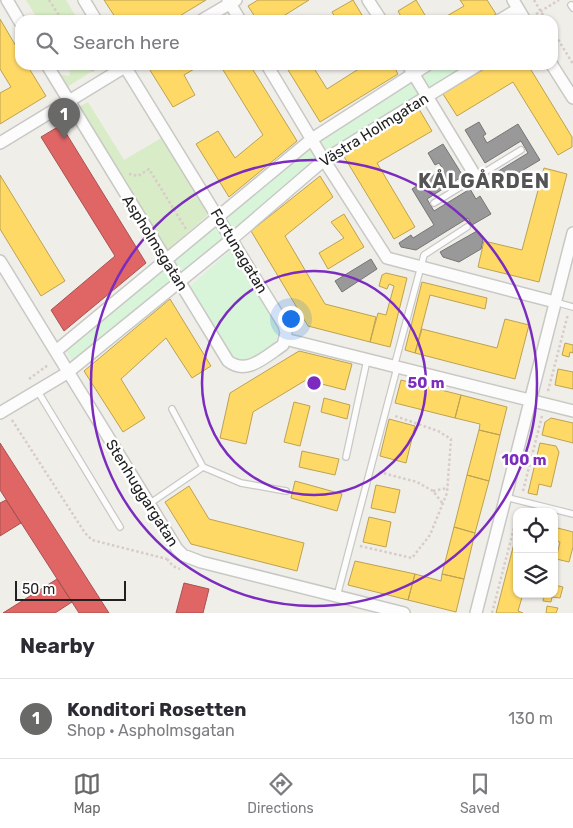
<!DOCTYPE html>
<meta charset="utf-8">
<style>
body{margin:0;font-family:Rubik,sans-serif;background:#f7f7f7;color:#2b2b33}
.controls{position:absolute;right:15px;bottom:15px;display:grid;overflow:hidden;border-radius:10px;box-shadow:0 1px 4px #0004}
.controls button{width:45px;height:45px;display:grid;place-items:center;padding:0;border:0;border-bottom:1px solid #e1e1e2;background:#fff;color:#2b2b33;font:25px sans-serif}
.scale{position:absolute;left:15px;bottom:12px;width:111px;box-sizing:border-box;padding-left:5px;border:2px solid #212121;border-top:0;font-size:14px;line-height:18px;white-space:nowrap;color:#212121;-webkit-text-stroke:4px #fff;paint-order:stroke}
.you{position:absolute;left:290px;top:318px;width:18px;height:18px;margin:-12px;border:4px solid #fff;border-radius:50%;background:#1a73e8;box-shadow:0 0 0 8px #1a73e833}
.badge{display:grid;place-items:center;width:32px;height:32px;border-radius:50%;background:#696967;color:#fff;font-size:16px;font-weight:700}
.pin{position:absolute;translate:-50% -41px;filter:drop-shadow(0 1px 2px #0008)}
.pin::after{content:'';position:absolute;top:26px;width:18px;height:15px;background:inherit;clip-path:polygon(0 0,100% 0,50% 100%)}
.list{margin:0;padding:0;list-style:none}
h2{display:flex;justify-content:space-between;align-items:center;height:65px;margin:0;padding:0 20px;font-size:21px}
h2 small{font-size:16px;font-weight:400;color:#7c7c81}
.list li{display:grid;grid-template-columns:32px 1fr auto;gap:15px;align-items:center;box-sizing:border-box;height:80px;padding:0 20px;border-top:1px solid #e1e1e2}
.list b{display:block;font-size:19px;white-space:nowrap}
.list p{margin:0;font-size:16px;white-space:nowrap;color:#7c7c81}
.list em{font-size:16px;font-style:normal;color:#7c7c81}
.icon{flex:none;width:28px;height:28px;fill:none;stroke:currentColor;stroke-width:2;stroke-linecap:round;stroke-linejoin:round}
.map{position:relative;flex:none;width:573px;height:613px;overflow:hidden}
.search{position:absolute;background:#fff;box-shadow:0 1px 4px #0004;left:15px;right:15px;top:15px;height:55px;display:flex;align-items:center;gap:12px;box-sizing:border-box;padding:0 18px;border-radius:15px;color:#7c7c81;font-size:19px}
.sheet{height:145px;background:#fff}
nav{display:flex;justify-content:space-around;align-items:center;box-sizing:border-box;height:70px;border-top:1px solid #e1e1e2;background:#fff;font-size:14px;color:#7c7c81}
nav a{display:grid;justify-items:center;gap:2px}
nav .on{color:#696967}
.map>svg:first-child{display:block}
.grass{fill:#d8ecc8}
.park{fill:#d8f5da}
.homes{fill:#ffd966;stroke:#bca251}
.shops{fill:#e06666;stroke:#a75151}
.industry{fill:#999;stroke:#757575}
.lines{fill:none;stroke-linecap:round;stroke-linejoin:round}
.lane-casing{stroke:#c8c8c5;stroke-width:8}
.street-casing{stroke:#c8c8c5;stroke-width:14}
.path{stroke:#d8cbc8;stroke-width:2.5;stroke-dasharray:2.5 2.5;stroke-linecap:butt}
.lane{stroke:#fdfcfc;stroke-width:5.5}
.street{stroke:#fdfcfc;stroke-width:11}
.ring{fill:none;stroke:#7b2cbf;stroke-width:2.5}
.labels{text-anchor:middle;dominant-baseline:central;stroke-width:5;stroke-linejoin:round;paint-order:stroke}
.street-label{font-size:15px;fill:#212121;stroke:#fff}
.district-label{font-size:20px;font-weight:bold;letter-spacing:1px;fill:#545454;stroke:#fff}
.centre{fill:#7b2cbf;stroke:#fff;stroke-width:2.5}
.ring-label{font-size:15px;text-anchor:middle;font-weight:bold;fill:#7b2cbf;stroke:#fff;stroke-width:5;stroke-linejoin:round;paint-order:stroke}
</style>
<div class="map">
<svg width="573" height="613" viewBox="0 0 573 613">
<rect width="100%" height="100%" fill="#efeee9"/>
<path class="grass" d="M26 0H66L78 20H38Z
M66 65H102L67 87 57 74 69 76 70 72Z
M88 102 124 160 163 137 210 213 166 251 80 111 79 107Z"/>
<path class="park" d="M440 65H466L324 154 74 364 66 351 317 142Z
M232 249 279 326C280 348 254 362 235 360L229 355 189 287Z"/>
<path class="homes" d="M104 0H206L173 20H117Z
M258 0H309L277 20H257L248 6Z
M353 0 365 20H337L332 12Z
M416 0 428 20H403L398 11Z
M460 0H487L496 14 486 20H440L464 6Z
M0 19 20 53V65H27L46 96 0 124V93L11 87 0 69Z
M151 65H201L184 75 195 95 173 107 148 67Z
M220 65H250L297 141 229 197 196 144 218 131 235 158 263 135Z
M285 65H312L327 89 365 65H393L398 74 320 122Z
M491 65H528L572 137V147L558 155 513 82 457 116 443 94Z
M419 109 432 131 377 163 415 227 394 239 343 155Z
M544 168 567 174 539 282 478 267 484 241 522 250Z
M0 175 65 281 41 296 0 229Z
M320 176 333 197 285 236 325 304 376 317 370 342 308 326 251 231Z
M344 214 364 247 328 269 319 253 344 238 331 222Z
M386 273 407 278 390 347 370 342 378 313 386 315 394 286 389 284 387 289 379 286 382 275Z
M422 282 487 298 485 309 430 295 415 353 405 350Z
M170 299 211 366 192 378 166 338 121 379 145 418 123 432 84 371Z
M505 319 529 325 515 379 415 353 422 329 497 348Z
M565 343 573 345V353L570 352 569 357 562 355Z
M299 351 352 364 345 390 306 380 253 412 246 444 220 438 230 393Z
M558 369 573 372V389L555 385Z
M401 380 461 395 455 418 395 403Z
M461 395 507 407 500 435 479 430 480 424 455 418Z
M324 398 350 405 347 419 321 412Z
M294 402 310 406 300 446 284 442Z
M551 418 573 423V443L542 435 545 422Z
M389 419 415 426 406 463 380 456Z
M479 430 500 435 489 481 467 475Z
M540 443 556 446 559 452 551 487 539 484 537 495 528 493Z
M302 451 339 459 335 475 299 467Z
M467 475 489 481 475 533 454 527Z
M295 481 342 494 337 511 291 498Z
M376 485 400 490 395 513 371 508Z
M189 486 209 519 304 543 297 571 191 544 165 502Z
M369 517 391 522 386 547 363 542Z
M454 527 475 533 464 579 442 574Z
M554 527 573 532V547L569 562 556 559 560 542 554 541Z
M517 532V594H523L518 611 523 613H496Z
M355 561 415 574 408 600 348 585Z
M415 574 441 581 442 574 464 579 456 612 408 600Z
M554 585 563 587 560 598 552 597 551 602 543 601 544 595 540 594H554Z
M547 606 558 608 556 613H546Z"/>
<path class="shops" d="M61 125 146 263 64 331 51 310 115 256 41 137Z
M0 443 109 613H79L0 490Z
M6 500 21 523 0 536V503Z
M57 579 72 602 55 613H3Z
M184 583 209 589 203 613H176Z"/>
<path class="industry" d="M479 122 486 134 483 136 487 143 518 124 540 160 498 185 492 175 528 153 521 141 485 163 465 130Z
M443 144 463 176 427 199 434 211 470 189 476 199 480 196 491 214 472 225 468 218 416 250 401 247 399 243 411 235 413 238 434 225 412 189 443 169 439 163 435 165 428 153Z
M477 231 483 240 481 249 459 262 443 257 440 252Z
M371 259 377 269 342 292 335 281Z"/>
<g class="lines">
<g class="lane-casing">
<path id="lane" d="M571 5 573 8
M434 203 521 150
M555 302 573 307
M394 367 424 255 467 227
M37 390 120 527
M346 457 367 360
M203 467 241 483 286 491
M505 497 573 514
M149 504 203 467 172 409
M337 596 397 368"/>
</g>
<g class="street-casing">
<path id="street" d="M7 0 20 22
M84 0 96 20
M228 0 240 20
M368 0 381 20
M513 0 525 20
M202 20 236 0
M500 20 518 9
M47 65 228 361C247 376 266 356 283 345L286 333 284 325 124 65
M267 65 324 160 387 258 555 302
M408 65 476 177
M552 65 573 98
M0 143 128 65
M0 261 177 549 183 555 201 562 404 613
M285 339 573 411
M56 351 312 139 427 65
M0 413 67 373 232 239 324 160 478 65
M476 613 573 233"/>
</g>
<path class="path" d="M49 0 62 20
M534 0 546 20
M536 14 559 0
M553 31 573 64
M89 65 94 72
M129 174 138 176 149 169 186 229
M29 379 48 365
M548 391 568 314
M12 420 85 533 92 540 167 559
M379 472 417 482 433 491 443 504
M433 491 448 488
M523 491 542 416
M360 546 412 558 430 535 447 493 451 439 438 431 395 416
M167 559 173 566 180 569
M492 613 517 516"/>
<use href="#lane" class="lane"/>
<use href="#street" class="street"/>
</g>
<g class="ring">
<circle cx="314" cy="383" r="112"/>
<circle cx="314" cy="383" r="223"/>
</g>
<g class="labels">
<g class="street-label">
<text transform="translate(374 130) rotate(-32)">Västra Holmgatan</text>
<text transform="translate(155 243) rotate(58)">Aspholmsgatan</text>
<text transform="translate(239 251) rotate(59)">Fortunagatan</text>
<text transform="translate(142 493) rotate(58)">Stenhuggargatan</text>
</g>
<g class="district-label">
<text x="484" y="181">KÅLGÅRDEN</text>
</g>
</g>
<circle cx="314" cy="383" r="8" class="centre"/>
<g class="ring-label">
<text x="426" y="388">50 m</text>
<text x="524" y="465">100 m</text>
</g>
</svg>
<div class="controls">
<button><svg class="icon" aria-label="locate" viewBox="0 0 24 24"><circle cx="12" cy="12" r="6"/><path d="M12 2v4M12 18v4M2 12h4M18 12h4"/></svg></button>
<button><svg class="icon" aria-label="layers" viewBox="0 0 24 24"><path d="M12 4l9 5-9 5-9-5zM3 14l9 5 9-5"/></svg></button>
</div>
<div class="scale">50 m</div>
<div class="you"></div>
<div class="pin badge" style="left:64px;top:139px">1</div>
<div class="search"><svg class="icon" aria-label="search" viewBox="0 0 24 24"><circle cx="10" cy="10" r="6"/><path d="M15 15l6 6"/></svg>Search here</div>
</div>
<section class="sheet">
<h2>Nearby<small></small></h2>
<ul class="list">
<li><span class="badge">1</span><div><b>Konditori Rosetten</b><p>Shop · Aspholmsgatan</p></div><em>130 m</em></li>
</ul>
</section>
<nav>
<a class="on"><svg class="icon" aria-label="map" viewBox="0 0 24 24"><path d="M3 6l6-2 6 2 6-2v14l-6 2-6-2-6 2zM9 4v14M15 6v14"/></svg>Map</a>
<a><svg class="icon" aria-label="directions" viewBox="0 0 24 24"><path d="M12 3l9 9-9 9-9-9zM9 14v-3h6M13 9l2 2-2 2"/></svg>Directions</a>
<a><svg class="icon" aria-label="saved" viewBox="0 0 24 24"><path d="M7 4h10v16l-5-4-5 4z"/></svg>Saved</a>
</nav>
